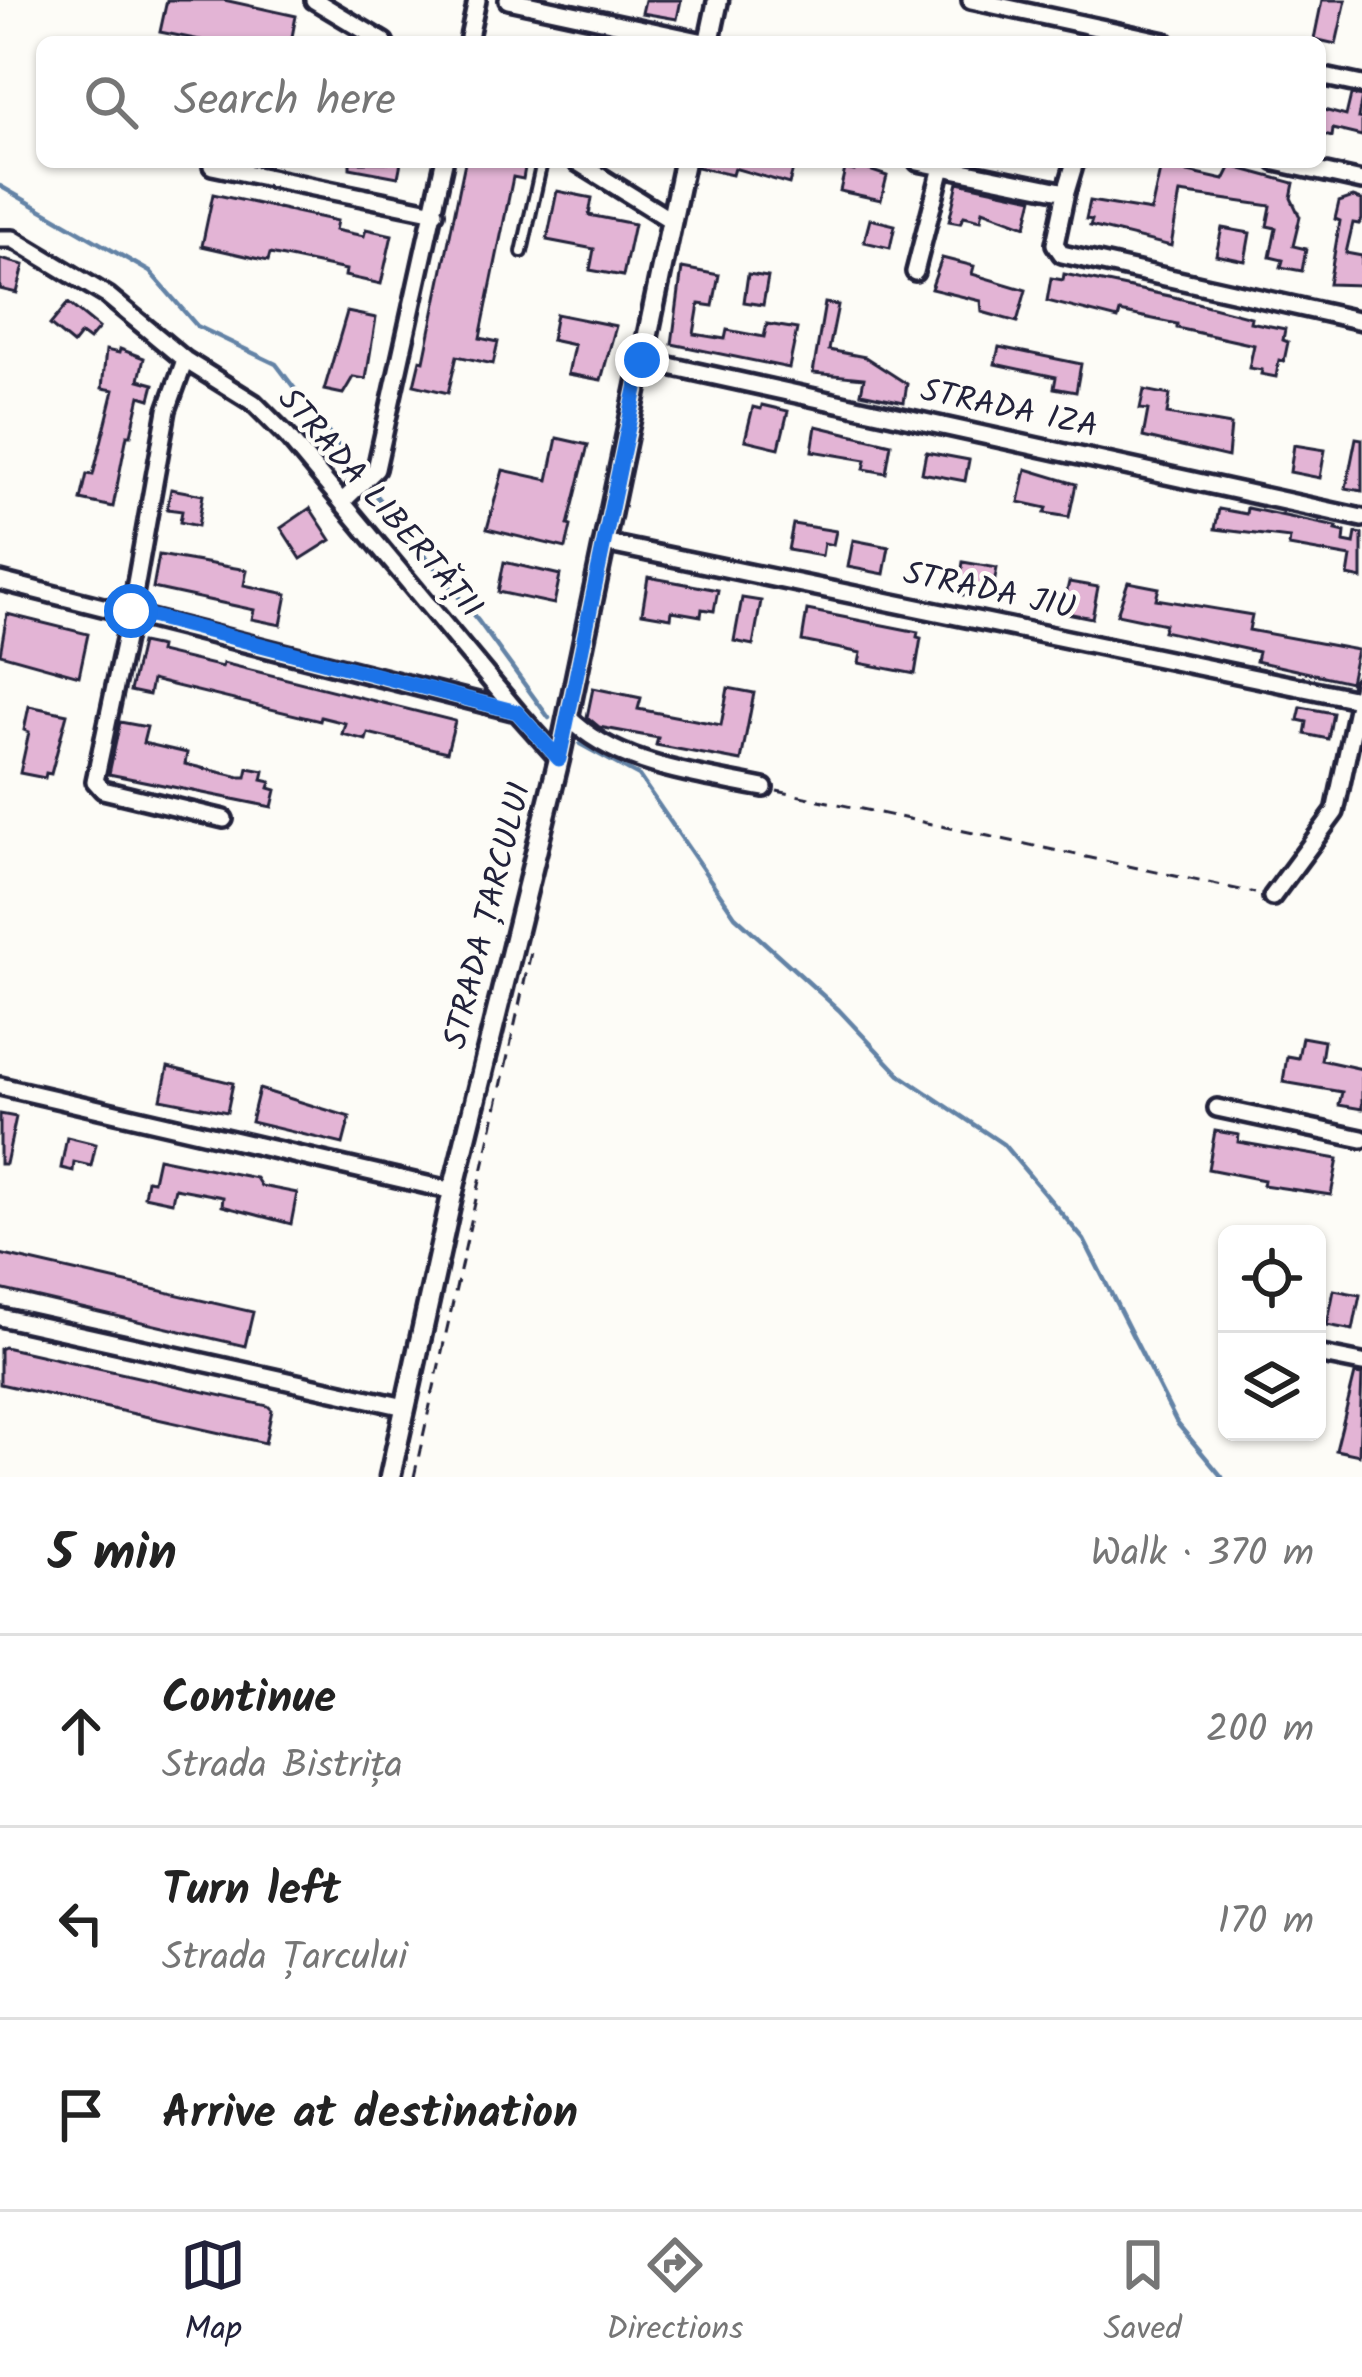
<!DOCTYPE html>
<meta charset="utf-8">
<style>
body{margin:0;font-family:Kalam,sans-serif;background:#f6f6f6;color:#222}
.controls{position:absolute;right:36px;bottom:36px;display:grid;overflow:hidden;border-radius:18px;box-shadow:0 3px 9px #0004}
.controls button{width:108px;height:108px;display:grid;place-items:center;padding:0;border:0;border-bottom:3px solid #e0e0e0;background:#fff;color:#222;font:60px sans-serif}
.stop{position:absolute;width:36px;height:36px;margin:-27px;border:9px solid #1a73e8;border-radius:50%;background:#fff}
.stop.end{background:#1a73e8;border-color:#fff;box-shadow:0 3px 12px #0008}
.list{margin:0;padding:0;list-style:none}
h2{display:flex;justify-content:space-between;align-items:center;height:156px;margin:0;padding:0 48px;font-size:51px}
h2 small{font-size:39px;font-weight:400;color:#767676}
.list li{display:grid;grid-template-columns:78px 1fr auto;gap:36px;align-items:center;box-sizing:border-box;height:192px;padding:0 48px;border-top:3px solid #e0e0e0}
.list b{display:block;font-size:45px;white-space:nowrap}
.list p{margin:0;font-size:39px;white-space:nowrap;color:#767676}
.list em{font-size:39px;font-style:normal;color:#767676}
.icon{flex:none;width:66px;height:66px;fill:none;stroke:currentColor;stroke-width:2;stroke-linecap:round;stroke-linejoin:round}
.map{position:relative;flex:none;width:1362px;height:1477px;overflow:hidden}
.search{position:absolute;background:#fff;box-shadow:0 3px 9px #0004;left:36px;right:36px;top:36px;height:132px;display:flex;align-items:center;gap:30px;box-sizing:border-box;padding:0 42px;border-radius:18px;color:#767676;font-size:45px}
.sheet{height:732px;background:#fff}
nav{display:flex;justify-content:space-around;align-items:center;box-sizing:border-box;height:168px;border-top:3px solid #e0e0e0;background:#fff;font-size:33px;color:#767676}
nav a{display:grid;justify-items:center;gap:6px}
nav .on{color:#22223b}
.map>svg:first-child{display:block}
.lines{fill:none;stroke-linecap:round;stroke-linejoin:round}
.stream{stroke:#6483a6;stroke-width:4.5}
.building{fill:#e3b4d5;stroke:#22223b;stroke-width:3}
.service-casing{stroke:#22223b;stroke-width:16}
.minor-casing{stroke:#22223b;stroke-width:24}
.tertiary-casing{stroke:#22223b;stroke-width:27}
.path{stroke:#22223b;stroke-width:3;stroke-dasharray:12 9;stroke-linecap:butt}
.service{stroke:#fdfcf7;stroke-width:8}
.minor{stroke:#fdfcf7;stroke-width:15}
.tertiary{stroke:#fdfcf7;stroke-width:18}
.route{stroke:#1a73e8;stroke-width:15}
.labels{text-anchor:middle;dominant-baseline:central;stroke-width:9;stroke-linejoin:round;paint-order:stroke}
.street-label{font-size:33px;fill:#22223b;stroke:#fdfcf7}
</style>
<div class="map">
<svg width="1362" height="1477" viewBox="0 0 1362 1477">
<rect width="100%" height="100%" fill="#fdfcf7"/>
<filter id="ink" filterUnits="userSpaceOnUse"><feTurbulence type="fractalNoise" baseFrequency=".00833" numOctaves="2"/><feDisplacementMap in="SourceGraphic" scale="24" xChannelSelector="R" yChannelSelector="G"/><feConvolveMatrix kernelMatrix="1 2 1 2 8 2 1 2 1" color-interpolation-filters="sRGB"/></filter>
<g filter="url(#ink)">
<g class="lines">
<path class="stream" d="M0 186 150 272 197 326 276 364 362 477
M369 486 479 622 549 718
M580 744 639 776 735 916 839 1010 900 1075 1003 1144 1084 1240 1177 1423 1222 1477"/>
</g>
<path class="building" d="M167 0H224L296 16 291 42H210L160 32Z
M645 0H681L677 19 642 13Z
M1322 0H1346L1336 44 1314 39Z
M1351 95 1362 97 1358 118 1362 119V136L1333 129 1332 137 1320 134V109L1346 116Z
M350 162H401L398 177 350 168Z
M465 162H526L523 179 513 177 480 338 498 342 493 364 457 356 448 393 414 385 420 360 424 361Z
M697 162H795L789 184 734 168 732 175 697 167Z
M855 165 887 176 881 200 840 191 845 169 854 171Z
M1161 166 1224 180 1231 166 1294 183 1291 198 1300 217 1293 246 1306 249 1302 271 1281 267 1283 260 1270 257 1276 228 1267 226 1271 206 1180 193 1171 246 1090 226 1092 220 1086 219 1090 201 1151 211Z
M958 182 1033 198 1026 226 983 210 981 220 964 216 960 223 949 221Z
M557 191 592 198 589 215 634 224 623 276 590 270 594 249 547 240Z
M213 194 337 221 335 230 364 236 366 229 392 235 381 284 345 276 346 270 270 254 268 261 202 246Z
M1353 197 1362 200V220L1359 224 1353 223 1346 253 1362 256 1361 285 1329 284 1340 221 1335 219 1339 202Z
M870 219 895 225 890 248 864 242Z
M1222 228 1250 233 1245 261 1216 255Z
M942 258 974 266 972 274 1026 290 1017 322 982 312 981 301 931 289Z
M0 259 24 265 17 293 0 289Z
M682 268 719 275 713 306 699 304 694 334 725 339 727 330 764 337 767 324 797 329 789 368 672 344Z
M748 274 768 277 763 305 744 302Z
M1064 274 1174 297 1251 317 1250 322 1285 329 1283 340 1288 342 1284 361 1279 360 1276 377 1261 374 1262 370 1249 368 1254 345 1177 328V324L1120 312 1118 319 1047 301 1051 278 1063 280Z
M68 303 99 328 89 340 81 334 73 344 50 325Z
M825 303 838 305 829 350 865 357 907 384 904 402 861 393 864 378 813 373Z
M347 312 376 318 366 379 353 377 343 394 324 390Z
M556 314 616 326 601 380 568 374 574 345 551 340Z
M999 347 1081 364 1076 392 1054 388 1056 377 995 364Z
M120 349 144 358 139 380 154 384 150 399 140 396 131 435H127L113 507 81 500 87 474 93 475 114 390 102 388 106 350 119 353Z
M1144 390 1170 395 1167 414 1231 425 1228 457 1143 437 1148 410 1140 409Z
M762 405 788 411 779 448 745 440 753 407 761 409Z
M816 426 891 444 886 473 864 469 866 460 812 451Z
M557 438 588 445 568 525 571 526 566 548 487 529 503 470 548 480Z
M1356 438 1362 439V491L1346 488Z
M1294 445 1325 450 1320 478 1290 472Z
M926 452 969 460 965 481 922 473Z
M1026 469 1076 484 1069 517 1045 513 1047 508 1019 502Z
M171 489 203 495 198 526 180 522 182 511 167 509Z
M310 508 331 540 301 559 281 528Z
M1247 508 1337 527 1336 530 1345 532 1344 542 1354 544 1356 533 1362 534V579L1348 576 1351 557 1289 546 1290 538 1215 529 1219 509 1246 514Z
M793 524 836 531 833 545 824 543 822 556 788 550Z
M853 540 889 547 884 574 848 567Z
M159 555 247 570 244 585 287 594 281 625 252 619 254 610 153 588Z
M504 562 560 575 554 604 498 592Z
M963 562 997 568 991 600 958 594Z
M648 577 718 590 714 611 702 609 701 616 672 611 671 618 642 613Z
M1069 582 1098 587 1092 618 1062 612Z
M1128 582 1159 588 1156 599 1252 615 1249 630 1357 650 1350 682 1256 661 1258 652 1163 631 1165 624 1117 614Z
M742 598 761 601 753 645 734 641Z
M807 610 918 632 917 637 921 638 915 674 859 663 861 653 802 641Z
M7 614 88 634 79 676 0 654Z
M141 643 160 647 159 652 222 667 223 663 455 721 447 752 368 733 366 740 342 734 345 723 321 717 320 721 152 680 149 695 130 691Z
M593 688 641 698 638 709 721 725 728 688 754 693 741 761 656 745 658 738 599 727 587 717Z
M29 706 67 714 51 774 46 773 45 778 20 773 29 732 24 730Z
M1301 707 1333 713 1328 739 1305 734 1307 722 1298 720Z
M120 722 147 727 143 743 187 753 185 764 240 777H246L248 768 264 771 262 780 271 782 269 788 276 790 272 807 109 774Z
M1302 1037 1324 1041 1321 1060 1362 1069V1109L1339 1105 1342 1092 1283 1082 1287 1056 1298 1058Z
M168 1067 233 1083 227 1112 161 1099Z
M259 1089 350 1117 343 1144 251 1122Z
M0 1114 16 1117 6 1164H0Z
M1215 1131 1239 1135 1238 1142 1338 1159 1331 1195 1263 1185 1264 1180 1208 1169Z
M67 1137 96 1144 91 1166 74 1162 73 1171 61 1168Z
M158 1158 256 1178 261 1186 297 1193 291 1224 222 1206 223 1197 175 1188 172 1202 144 1196 147 1180 153 1181Z
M0 1254 253 1312 245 1346 0 1289Z
M1334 1290 1360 1295 1353 1330 1327 1325Z
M4 1347 268 1406 272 1410 265 1443 0 1384V1349Z
M1355 1374 1362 1375 1359 1455 1336 1450Z"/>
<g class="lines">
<g class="service-casing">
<path id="service" d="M522 252 542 162"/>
</g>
<g class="minor-casing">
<path id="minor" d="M314 0 384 42
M508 0 704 42
M971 0 1165 42
M468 42 477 0
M1320 76 1362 85
M577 162 672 221
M918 162 1066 192 1075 162
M1276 162 1362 181
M212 166 435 212
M1066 192 1055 244 1062 254 1362 321
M0 239H13L108 296 185 360 254 403 287 436 517 712
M915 272 942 167
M185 360 167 410 131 611 95 781 103 790 224 819
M642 360 1362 518
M342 502 376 469 444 162
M604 543 1362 700
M0 581 517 712 559 759
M568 717C618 767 697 774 764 788
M1272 897 1335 812 1362 685
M0 1086 453 1191
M1217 1108 1362 1139
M0 1317 405 1407
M1317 1354 1362 1363"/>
</g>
<g class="tertiary-casing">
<path id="tertiary" d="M709 42 718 0
M390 1477 453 1191 559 759 684 162"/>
</g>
<path class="path" d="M777 791 1255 893
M414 1477 531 952"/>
<use href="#service" class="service"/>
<use href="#minor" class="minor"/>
<use href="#tertiary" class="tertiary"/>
</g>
</g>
<g class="lines" filter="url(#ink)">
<path class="route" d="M131 611 517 712 559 759 642 360"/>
</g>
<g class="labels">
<g class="street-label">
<text transform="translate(1009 410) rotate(12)">STRADA IZA</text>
<text transform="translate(379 504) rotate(49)">STRADA LIBERTĂȚII</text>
<text transform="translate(989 592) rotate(12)">STRADA JIU</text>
<text transform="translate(489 916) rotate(-76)">STRADA ȚARCULUI</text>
</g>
</g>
</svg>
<div class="controls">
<button><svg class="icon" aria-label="locate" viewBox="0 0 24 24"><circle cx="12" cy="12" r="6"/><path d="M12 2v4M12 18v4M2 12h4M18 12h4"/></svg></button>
<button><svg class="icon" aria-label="layers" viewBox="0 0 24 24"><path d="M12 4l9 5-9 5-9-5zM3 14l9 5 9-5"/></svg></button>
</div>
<div class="stop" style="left:131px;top:611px"></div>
<div class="stop end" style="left:642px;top:360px"></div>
<div class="search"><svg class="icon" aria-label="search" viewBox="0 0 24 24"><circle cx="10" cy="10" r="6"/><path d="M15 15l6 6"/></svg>Search here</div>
</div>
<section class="sheet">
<h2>5 min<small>Walk · 370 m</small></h2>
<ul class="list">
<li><svg class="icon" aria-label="ahead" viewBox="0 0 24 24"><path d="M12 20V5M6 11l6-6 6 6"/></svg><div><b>Continue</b><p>Strada Bistrița</p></div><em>200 m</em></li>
<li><svg class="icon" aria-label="left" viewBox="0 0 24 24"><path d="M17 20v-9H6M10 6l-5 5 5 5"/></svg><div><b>Turn left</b><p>Strada Țarcului</p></div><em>170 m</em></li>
<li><svg class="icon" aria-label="arrive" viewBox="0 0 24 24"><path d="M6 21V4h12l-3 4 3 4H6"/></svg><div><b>Arrive at destination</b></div></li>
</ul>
</section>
<nav>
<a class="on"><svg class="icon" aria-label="map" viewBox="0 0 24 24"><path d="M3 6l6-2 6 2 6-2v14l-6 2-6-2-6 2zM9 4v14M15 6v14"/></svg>Map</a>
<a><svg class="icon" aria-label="directions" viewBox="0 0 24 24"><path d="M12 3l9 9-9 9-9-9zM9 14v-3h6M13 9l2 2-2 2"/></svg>Directions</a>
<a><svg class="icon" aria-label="saved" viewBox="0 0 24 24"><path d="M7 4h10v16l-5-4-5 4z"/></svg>Saved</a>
</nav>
